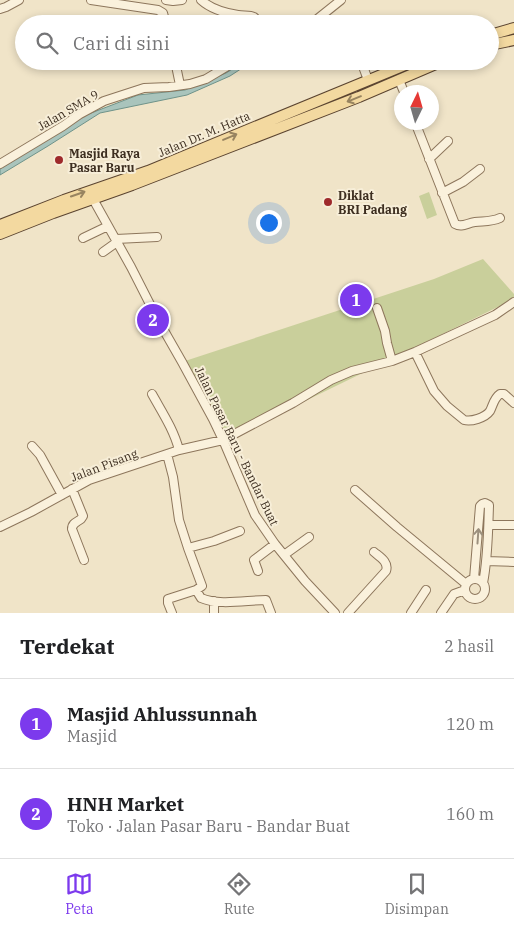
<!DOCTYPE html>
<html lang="id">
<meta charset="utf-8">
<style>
body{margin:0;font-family:"IBM Plex Serif",serif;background:#f2f2f2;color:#202124}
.compass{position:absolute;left:394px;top:85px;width:45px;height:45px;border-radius:50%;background:#fff;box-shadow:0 2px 8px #0003;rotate:5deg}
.you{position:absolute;left:268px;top:222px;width:18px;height:18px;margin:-12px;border:4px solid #fff;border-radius:50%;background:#1a73e8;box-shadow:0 0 0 8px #1a73e833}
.badge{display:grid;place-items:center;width:32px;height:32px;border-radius:50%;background:#7c3aed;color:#fff;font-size:16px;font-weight:700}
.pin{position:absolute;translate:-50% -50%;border:2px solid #fff;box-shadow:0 1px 5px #0006}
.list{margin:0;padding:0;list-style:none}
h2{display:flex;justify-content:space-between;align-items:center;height:65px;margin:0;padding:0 20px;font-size:21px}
h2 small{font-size:16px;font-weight:400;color:#757577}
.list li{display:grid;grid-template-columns:32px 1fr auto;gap:15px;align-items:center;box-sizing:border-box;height:90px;padding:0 20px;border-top:1px solid #e0e0e0}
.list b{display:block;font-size:19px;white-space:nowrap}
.list p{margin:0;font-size:16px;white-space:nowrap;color:#757577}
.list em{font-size:16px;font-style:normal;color:#757577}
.icon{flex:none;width:28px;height:28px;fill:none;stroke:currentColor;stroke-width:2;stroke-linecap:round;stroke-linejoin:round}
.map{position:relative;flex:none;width:514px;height:613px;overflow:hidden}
.search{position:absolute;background:#fff;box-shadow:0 2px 8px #0003;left:15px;right:15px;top:15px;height:55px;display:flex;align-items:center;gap:12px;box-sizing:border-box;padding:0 18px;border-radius:28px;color:#757577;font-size:19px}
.sheet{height:245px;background:#fff}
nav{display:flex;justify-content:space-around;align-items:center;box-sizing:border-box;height:70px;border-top:1px solid #e0e0e0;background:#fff;font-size:14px;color:#757577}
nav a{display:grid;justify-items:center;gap:2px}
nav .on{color:#7c3aed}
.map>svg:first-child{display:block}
.green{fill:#c9cf9b}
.water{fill:#a9c4bc;stroke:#6f938a}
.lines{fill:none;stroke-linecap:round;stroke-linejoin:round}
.minor-casing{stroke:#8d765c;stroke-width:10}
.major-casing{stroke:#5b4430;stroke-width:12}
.minor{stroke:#faf1dc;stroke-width:8}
.major{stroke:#f3d9a0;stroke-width:10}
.oneway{stroke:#988460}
.oneway2{stroke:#9c907e}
.poi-dot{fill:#9e2a2b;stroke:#f7eed8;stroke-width:2}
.labels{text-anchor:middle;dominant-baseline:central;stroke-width:4;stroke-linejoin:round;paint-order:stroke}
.street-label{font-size:12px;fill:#3d2e20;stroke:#f7eed8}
.poi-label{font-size:12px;font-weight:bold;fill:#3d2e20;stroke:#f7eed8;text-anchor:start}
</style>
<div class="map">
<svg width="514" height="613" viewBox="0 0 514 613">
<rect width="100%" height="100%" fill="#f0e4c8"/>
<path class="green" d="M429 192 437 215 427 219 419 196Z
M483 259 514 294V299L221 442 182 362 434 279Z"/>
<path class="water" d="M245 61H253L230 76 187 95 100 113 48 146 0 175V169L86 115 138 95 185 90 226 73Z"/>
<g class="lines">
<g class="minor-casing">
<path id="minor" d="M91 0 158 10 163 13 166 24
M166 0 173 1 182 0
M201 0C211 9 225 13 238 15 243 16 250 15 254 17 256 18 258 22 259 24
M0 9 6 7 19 0
M308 24 316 20 341 0
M442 24 447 20
M175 61 180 85
M361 61 368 80
M399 80 404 92
M415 122 455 224C462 228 467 223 475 222 484 221 491 222 500 218
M429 159 448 141
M0 164 63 126 80 114 104 101 144 88 169 87 190 84 206 79 236 61
M442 193 463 182 480 169
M93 199 131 267 158 320 182 362 213 419 223 440 255 515 275 544 305 581 335 613
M83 238 108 226
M116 239 157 237
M103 252 117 242
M377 308 385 331 387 343 392 361
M415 352 434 391 447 406 464 420C471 422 485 418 490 411 493 405 494 398 500 394H504L514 403
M152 394C162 412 174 430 179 450
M32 446 40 455 62 495
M167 454 173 477 179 520 188 548 214 541 240 531
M72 489 83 516 81 519C77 522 72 523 72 529L84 560
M355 490 397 527 466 584
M489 525H514
M0 527 31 512 89 480 179 450 223 440 293 403 331 380 352 371 392 361 415 352 495 315 514 302
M188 548 202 586 196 590
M284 555 309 537
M486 561 514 562
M258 571 254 560 275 544
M474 579 480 506 482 504 485 503 489 505V506C488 532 488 558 483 583
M465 589a10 10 0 1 1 20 0a10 10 0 1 1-20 0Z
M172 613 168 603V599L196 590 201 598C219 606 247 600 266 600L271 613
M214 613V601
M348 613 386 571C389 562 380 557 374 552
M411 613 426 590
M441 613 454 594 465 590"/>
</g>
<g class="major-casing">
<path id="major" d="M490 35 514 28
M490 45 514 40
M0 225 64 200 148 171 415 61
M0 234 53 213 132 185 359 97 443 61"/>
</g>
<use href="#minor" class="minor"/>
<use href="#major" class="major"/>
</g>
<defs><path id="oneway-shaft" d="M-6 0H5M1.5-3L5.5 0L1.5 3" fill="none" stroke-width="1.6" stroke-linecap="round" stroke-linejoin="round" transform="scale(1.25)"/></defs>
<g class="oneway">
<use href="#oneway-shaft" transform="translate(354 99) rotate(158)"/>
<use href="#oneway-shaft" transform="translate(230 137) rotate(-23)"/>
<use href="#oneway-shaft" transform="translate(78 194) rotate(-19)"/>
</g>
<use class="oneway2" href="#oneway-shaft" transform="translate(478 536) rotate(-86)"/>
<g class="poi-dot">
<circle cx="59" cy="160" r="5"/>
<circle cx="328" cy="202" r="5"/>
</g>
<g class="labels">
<g class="street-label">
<text transform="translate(68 110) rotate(-30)">Jalan SMA 9</text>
<text transform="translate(204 134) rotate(-23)">Jalan Dr. M. Hatta</text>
<text transform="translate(237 446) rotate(64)">Jalan Pasar Baru - Bandar Buat</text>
<text transform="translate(104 465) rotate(-21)">Jalan Pisang</text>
</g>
<g class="poi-label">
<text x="69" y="153">Masjid Raya<tspan x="69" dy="14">Pasar Baru</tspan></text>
<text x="338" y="195">Diklat<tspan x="338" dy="14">BRI Padang</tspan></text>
</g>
</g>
</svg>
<svg class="compass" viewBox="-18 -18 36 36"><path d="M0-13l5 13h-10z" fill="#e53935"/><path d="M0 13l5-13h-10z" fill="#757577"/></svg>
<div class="you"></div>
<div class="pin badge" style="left:356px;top:300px">1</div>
<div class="pin badge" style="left:153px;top:320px">2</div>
<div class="search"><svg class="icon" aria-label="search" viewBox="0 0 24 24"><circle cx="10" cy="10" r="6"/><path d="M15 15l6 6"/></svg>Cari di sini</div>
</div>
<section class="sheet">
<h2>Terdekat<small>2 hasil</small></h2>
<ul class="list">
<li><span class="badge">1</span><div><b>Masjid Ahlussunnah</b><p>Masjid</p></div><em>120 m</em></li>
<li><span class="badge">2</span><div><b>HNH Market</b><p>Toko · Jalan Pasar Baru - Bandar Buat</p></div><em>160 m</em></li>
</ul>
</section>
<nav>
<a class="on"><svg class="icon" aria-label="map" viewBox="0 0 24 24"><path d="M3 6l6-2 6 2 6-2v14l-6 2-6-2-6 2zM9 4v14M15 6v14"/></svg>Peta</a>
<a><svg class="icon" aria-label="directions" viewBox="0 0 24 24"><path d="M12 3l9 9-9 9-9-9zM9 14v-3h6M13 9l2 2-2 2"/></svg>Rute</a>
<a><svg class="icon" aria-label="saved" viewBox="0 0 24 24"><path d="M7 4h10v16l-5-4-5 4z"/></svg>Disimpan</a>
</nav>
